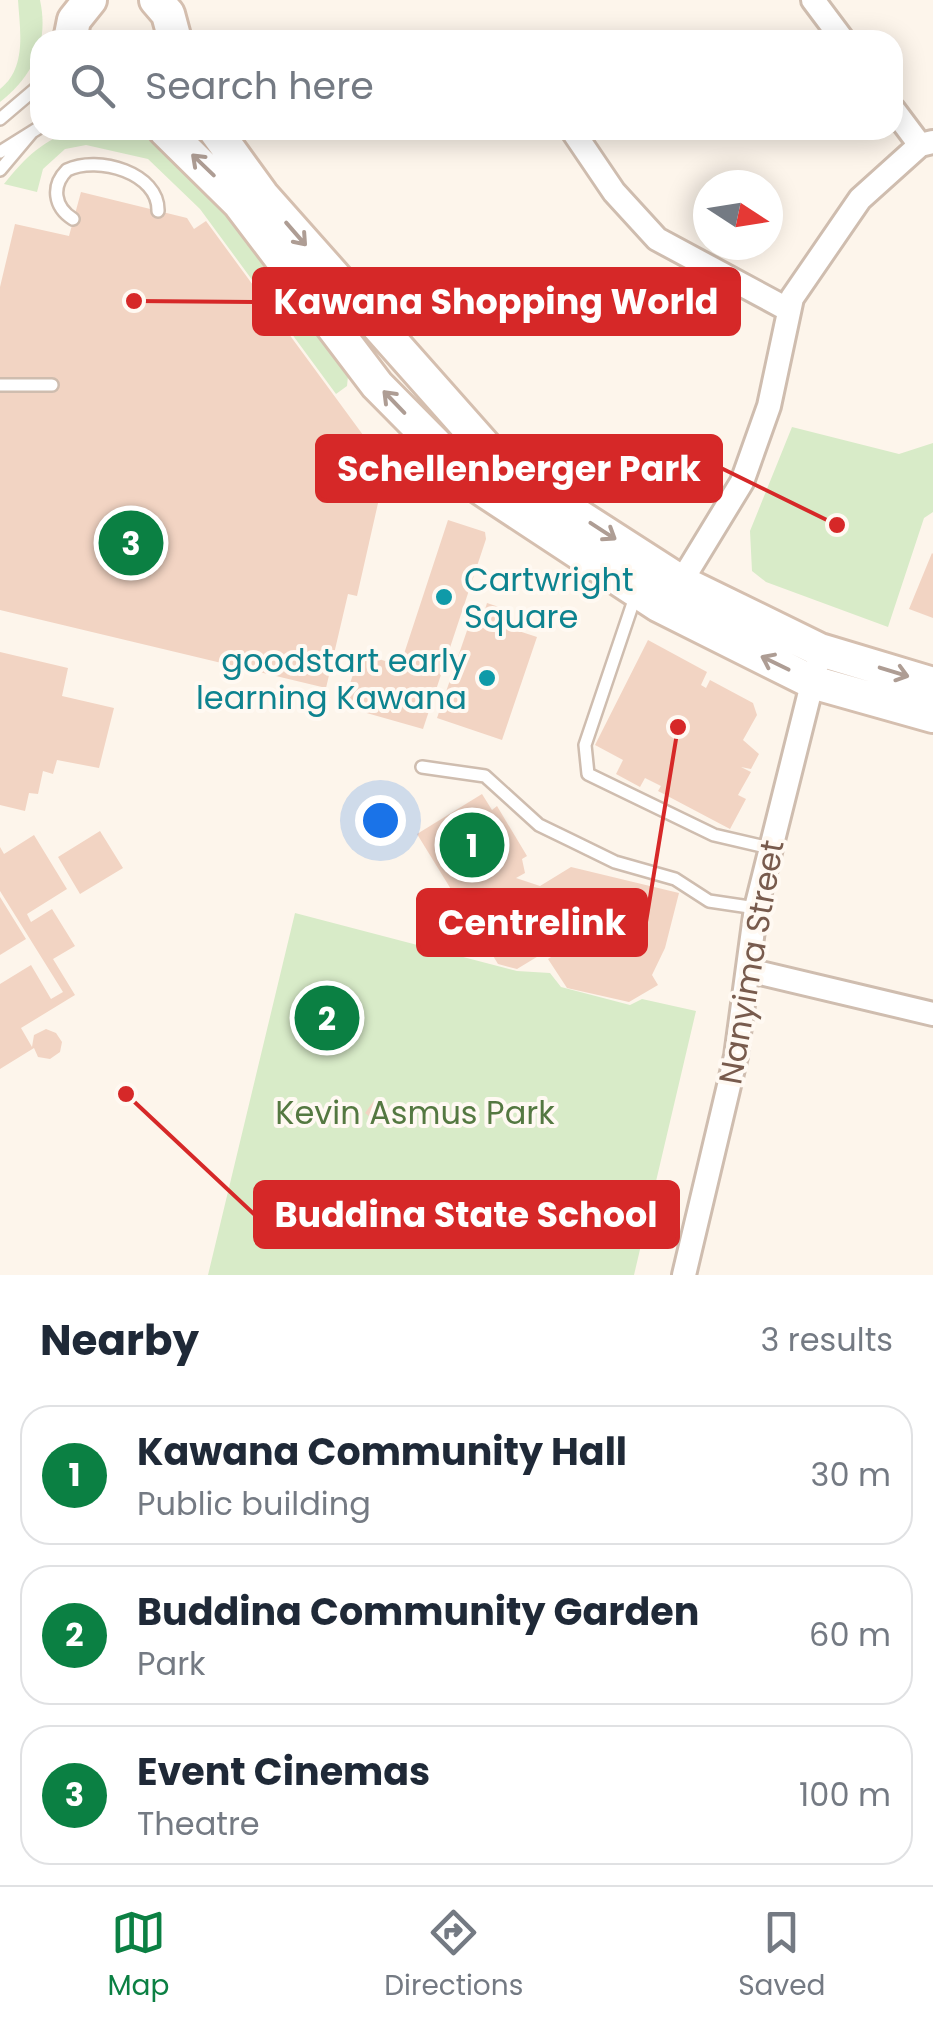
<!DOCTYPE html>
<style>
body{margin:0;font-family:Poppins,sans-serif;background:#f6f6f7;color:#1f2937}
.compass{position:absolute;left:693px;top:170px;width:90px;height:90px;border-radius:50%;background:#fff;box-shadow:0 5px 25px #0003;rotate:102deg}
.you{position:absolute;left:380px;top:820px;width:35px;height:35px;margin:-25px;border:8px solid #fff;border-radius:50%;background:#1a73e8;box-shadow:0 0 0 15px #1a73e833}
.badge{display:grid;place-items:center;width:65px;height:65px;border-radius:50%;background:#0b8043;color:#fff;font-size:32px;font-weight:700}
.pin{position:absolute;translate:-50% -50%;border:5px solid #fff;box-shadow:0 2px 10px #0006}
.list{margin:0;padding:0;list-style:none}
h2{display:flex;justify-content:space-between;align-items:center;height:130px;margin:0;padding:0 40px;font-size:42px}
h2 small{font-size:32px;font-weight:400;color:#747a83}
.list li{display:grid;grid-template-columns:65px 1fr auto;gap:30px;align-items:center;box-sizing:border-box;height:140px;margin:0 20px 20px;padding:0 20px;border:2px solid #e0e1e3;border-radius:30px}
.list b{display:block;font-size:38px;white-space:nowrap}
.list p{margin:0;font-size:32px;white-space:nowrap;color:#747a83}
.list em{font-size:32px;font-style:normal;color:#747a83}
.icon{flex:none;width:55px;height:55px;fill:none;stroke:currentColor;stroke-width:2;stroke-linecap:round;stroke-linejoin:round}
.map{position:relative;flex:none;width:933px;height:1275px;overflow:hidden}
.search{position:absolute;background:#fff;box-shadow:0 5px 25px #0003;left:30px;right:30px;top:30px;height:110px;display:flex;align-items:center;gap:25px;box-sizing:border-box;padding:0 35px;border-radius:30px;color:#747a83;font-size:38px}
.sheet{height:610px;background:#fff}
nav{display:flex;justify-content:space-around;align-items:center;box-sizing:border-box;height:140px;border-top:2px solid #e0e1e3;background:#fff;font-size:28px;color:#747a83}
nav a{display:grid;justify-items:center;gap:5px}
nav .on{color:#0b8043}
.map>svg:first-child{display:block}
.green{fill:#d8ebc8}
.building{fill:#f2d4c3}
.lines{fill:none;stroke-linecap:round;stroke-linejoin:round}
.service-casing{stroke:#cfbdaf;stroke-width:16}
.minor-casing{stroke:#cfbdaf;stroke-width:28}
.secondary-casing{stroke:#d5bfaf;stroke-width:38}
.service{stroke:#fff;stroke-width:11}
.minor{stroke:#fff;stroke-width:22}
.secondary{stroke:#fff;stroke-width:32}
.oneway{stroke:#ae9d94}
.culture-dot{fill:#0f9aa8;stroke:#fff9f2;stroke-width:4}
.labels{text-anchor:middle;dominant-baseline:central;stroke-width:8;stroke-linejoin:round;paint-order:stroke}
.culture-label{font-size:32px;fill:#0d838f;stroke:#fff9f2;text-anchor:start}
.street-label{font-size:32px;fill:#785b4d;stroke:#fff9f2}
.park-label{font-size:32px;fill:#547841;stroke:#fff9f2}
.leader{fill:none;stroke:#d62828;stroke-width:4}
.callout-dot{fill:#d62828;stroke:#fff9f2;stroke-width:4}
.callout{fill:#d62828;stroke:#d62828;stroke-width:4}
.callout-label{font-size:35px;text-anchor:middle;font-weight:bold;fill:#fff}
</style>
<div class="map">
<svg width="933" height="1275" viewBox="0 0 933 1275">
<rect width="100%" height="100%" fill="#fdf5eb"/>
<path class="green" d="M18 0H40C49 42 34 75 0 102V89C27 68 20 31 18 0Z
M78 130C94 130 116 126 131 131 197 153 302 317 348 376L347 386 336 394 200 209 148 159 86 145 65 149 43 169 37 192 4 184C25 158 44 138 78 130Z
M792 427 899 454 933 443V512L924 518 888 627 766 582 752 571 750 531Z
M295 913 517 971 550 973 561 987 630 1005 642 999 696 1011 634 1275H208Z"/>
<path class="building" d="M81 192 187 218 194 229 206 221 377 454 369 487 381 490 357 596 348 594 326 688 0 610V287L15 224 69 236Z
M448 520 485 532 486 539 423 729 349 708 351 703 344 701 359 657 366 659 367 655 400 666Z
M932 553 933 554V618L909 609Z
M487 603 505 609 500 625 537 637 502 740 437 718 472 616 482 619Z
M648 640 707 672 701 685 706 688 710 680 753 703 757 715 743 740 759 754 751 769 741 767 751 772 738 795 746 799 730 829 658 791 661 786 645 778 640 787 616 774 623 760 595 745Z
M0 652 68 668 62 696 114 708 99 768 57 760 53 774 43 771 38 794 29 793 25 811 0 805Z
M482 794 492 810 497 806 527 856 522 859 525 873 516 878 540 886 571 867 679 893 665 948 652 975 658 985 629 1002 567 988 548 959 554 955 550 949 517 969 498 964 487 946 456 938 446 925 450 917 444 907 457 899 417 834Z
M100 831 123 868 80 894 58 857Z
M34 835 67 889 27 914 31 922 52 909 75 946 53 959 75 995 21 1028 32 1047 34 1035 46 1029 56 1033 62 1042 60 1052 50 1059 38 1057 34 1048 0 1069V984L31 965 51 999 63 992 0 891V847L4 854Z
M0 897 26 939 0 955Z
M376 1098 390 1109 379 1124 365 1113Z"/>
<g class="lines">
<g class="service-casing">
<path id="service" d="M0 119 40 85
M0 152 40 127
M0 170 32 132
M73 219C54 207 51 186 67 170 98 155 159 173 158 211
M0 385H52
M635 597 585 745 588 774 714 835 770 848
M422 767 485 776 539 825 570 840 615 862 675 879 709 901 756 908"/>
</g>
<g class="minor-casing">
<path id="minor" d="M813 0 843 40
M893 109 920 145
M572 130 614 192 657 239 787 309
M681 582 742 482 769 406 792 298 860 199 920 145 933 142
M748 970 933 1014
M684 1275 736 1056 756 908 816 668"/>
</g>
<g class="secondary-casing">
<path id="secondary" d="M156 0 168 14 175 40
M70 40 74 20 90 0
M165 130 239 203 377 385 476 485 658 605 812 682 933 716
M215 130 262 195 504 468 681 582 820 650 933 684"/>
</g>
<use href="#service" class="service"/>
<use href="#minor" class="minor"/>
<use href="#secondary" class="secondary"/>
</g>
<defs><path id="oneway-shaft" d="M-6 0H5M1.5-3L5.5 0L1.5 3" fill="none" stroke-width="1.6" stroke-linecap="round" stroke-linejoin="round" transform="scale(2.5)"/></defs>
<g class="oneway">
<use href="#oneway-shaft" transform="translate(203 165) rotate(-136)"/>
<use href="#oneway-shaft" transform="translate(296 234) rotate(49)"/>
<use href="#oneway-shaft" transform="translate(394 402) rotate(-134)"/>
<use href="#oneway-shaft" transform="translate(603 531) rotate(33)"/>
<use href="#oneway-shaft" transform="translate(775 663) rotate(-154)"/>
<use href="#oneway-shaft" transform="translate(894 672) rotate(17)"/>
</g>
<g class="culture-dot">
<circle cx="444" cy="597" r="10"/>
<circle cx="487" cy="678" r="10"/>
</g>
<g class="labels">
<g class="culture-label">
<text x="464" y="579">Cartwright<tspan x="464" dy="37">Square</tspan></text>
<text x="467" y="660" text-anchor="end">goodstart early<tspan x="467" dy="37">learning Kawana</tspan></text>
</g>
<g class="street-label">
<text transform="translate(751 962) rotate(-80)">Nanyima Street</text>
</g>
<g class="park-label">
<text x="415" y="1112">Kevin Asmus Park</text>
</g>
</g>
<path class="leader" d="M134 301L254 302M837 525L721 468M678 727L646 922M126 1094L255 1215"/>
<g class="callout-dot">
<circle cx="134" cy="301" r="10"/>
<circle cx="837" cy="525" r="10"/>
<circle cx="678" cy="727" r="10"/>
<circle cx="126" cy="1094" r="10"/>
</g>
<g class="callout">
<rect x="254" y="269" width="485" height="65" rx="10"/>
<rect x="317" y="436" width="404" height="65" rx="10"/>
<rect x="418" y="890" width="228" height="65" rx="10"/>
<rect x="255" y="1182" width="423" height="65" rx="10"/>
</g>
<g class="callout-label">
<text x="496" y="314">Kawana Shopping World</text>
<text x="519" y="481">Schellenberger Park</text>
<text x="532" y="935">Centrelink</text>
<text x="466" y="1227">Buddina State School</text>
</g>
</svg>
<svg class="compass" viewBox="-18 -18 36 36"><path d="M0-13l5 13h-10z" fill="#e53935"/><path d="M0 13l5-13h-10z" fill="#747a83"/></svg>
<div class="you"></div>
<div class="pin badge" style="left:472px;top:845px">1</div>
<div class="pin badge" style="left:327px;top:1018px">2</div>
<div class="pin badge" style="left:131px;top:543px">3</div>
<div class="search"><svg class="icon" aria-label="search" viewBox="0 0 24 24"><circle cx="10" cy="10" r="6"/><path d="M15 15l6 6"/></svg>Search here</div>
</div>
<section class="sheet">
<h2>Nearby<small>3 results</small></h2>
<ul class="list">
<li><span class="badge">1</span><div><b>Kawana Community Hall</b><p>Public building</p></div><em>30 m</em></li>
<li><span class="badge">2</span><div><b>Buddina Community Garden</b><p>Park</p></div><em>60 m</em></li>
<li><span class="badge">3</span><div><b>Event Cinemas</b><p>Theatre</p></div><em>100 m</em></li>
</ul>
</section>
<nav>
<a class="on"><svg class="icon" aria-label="map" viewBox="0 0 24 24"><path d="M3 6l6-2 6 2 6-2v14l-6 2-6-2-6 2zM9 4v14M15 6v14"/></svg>Map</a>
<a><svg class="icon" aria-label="directions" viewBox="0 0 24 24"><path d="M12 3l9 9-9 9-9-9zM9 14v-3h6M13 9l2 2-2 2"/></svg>Directions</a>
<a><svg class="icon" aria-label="saved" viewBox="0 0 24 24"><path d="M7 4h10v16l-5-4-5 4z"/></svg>Saved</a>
</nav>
